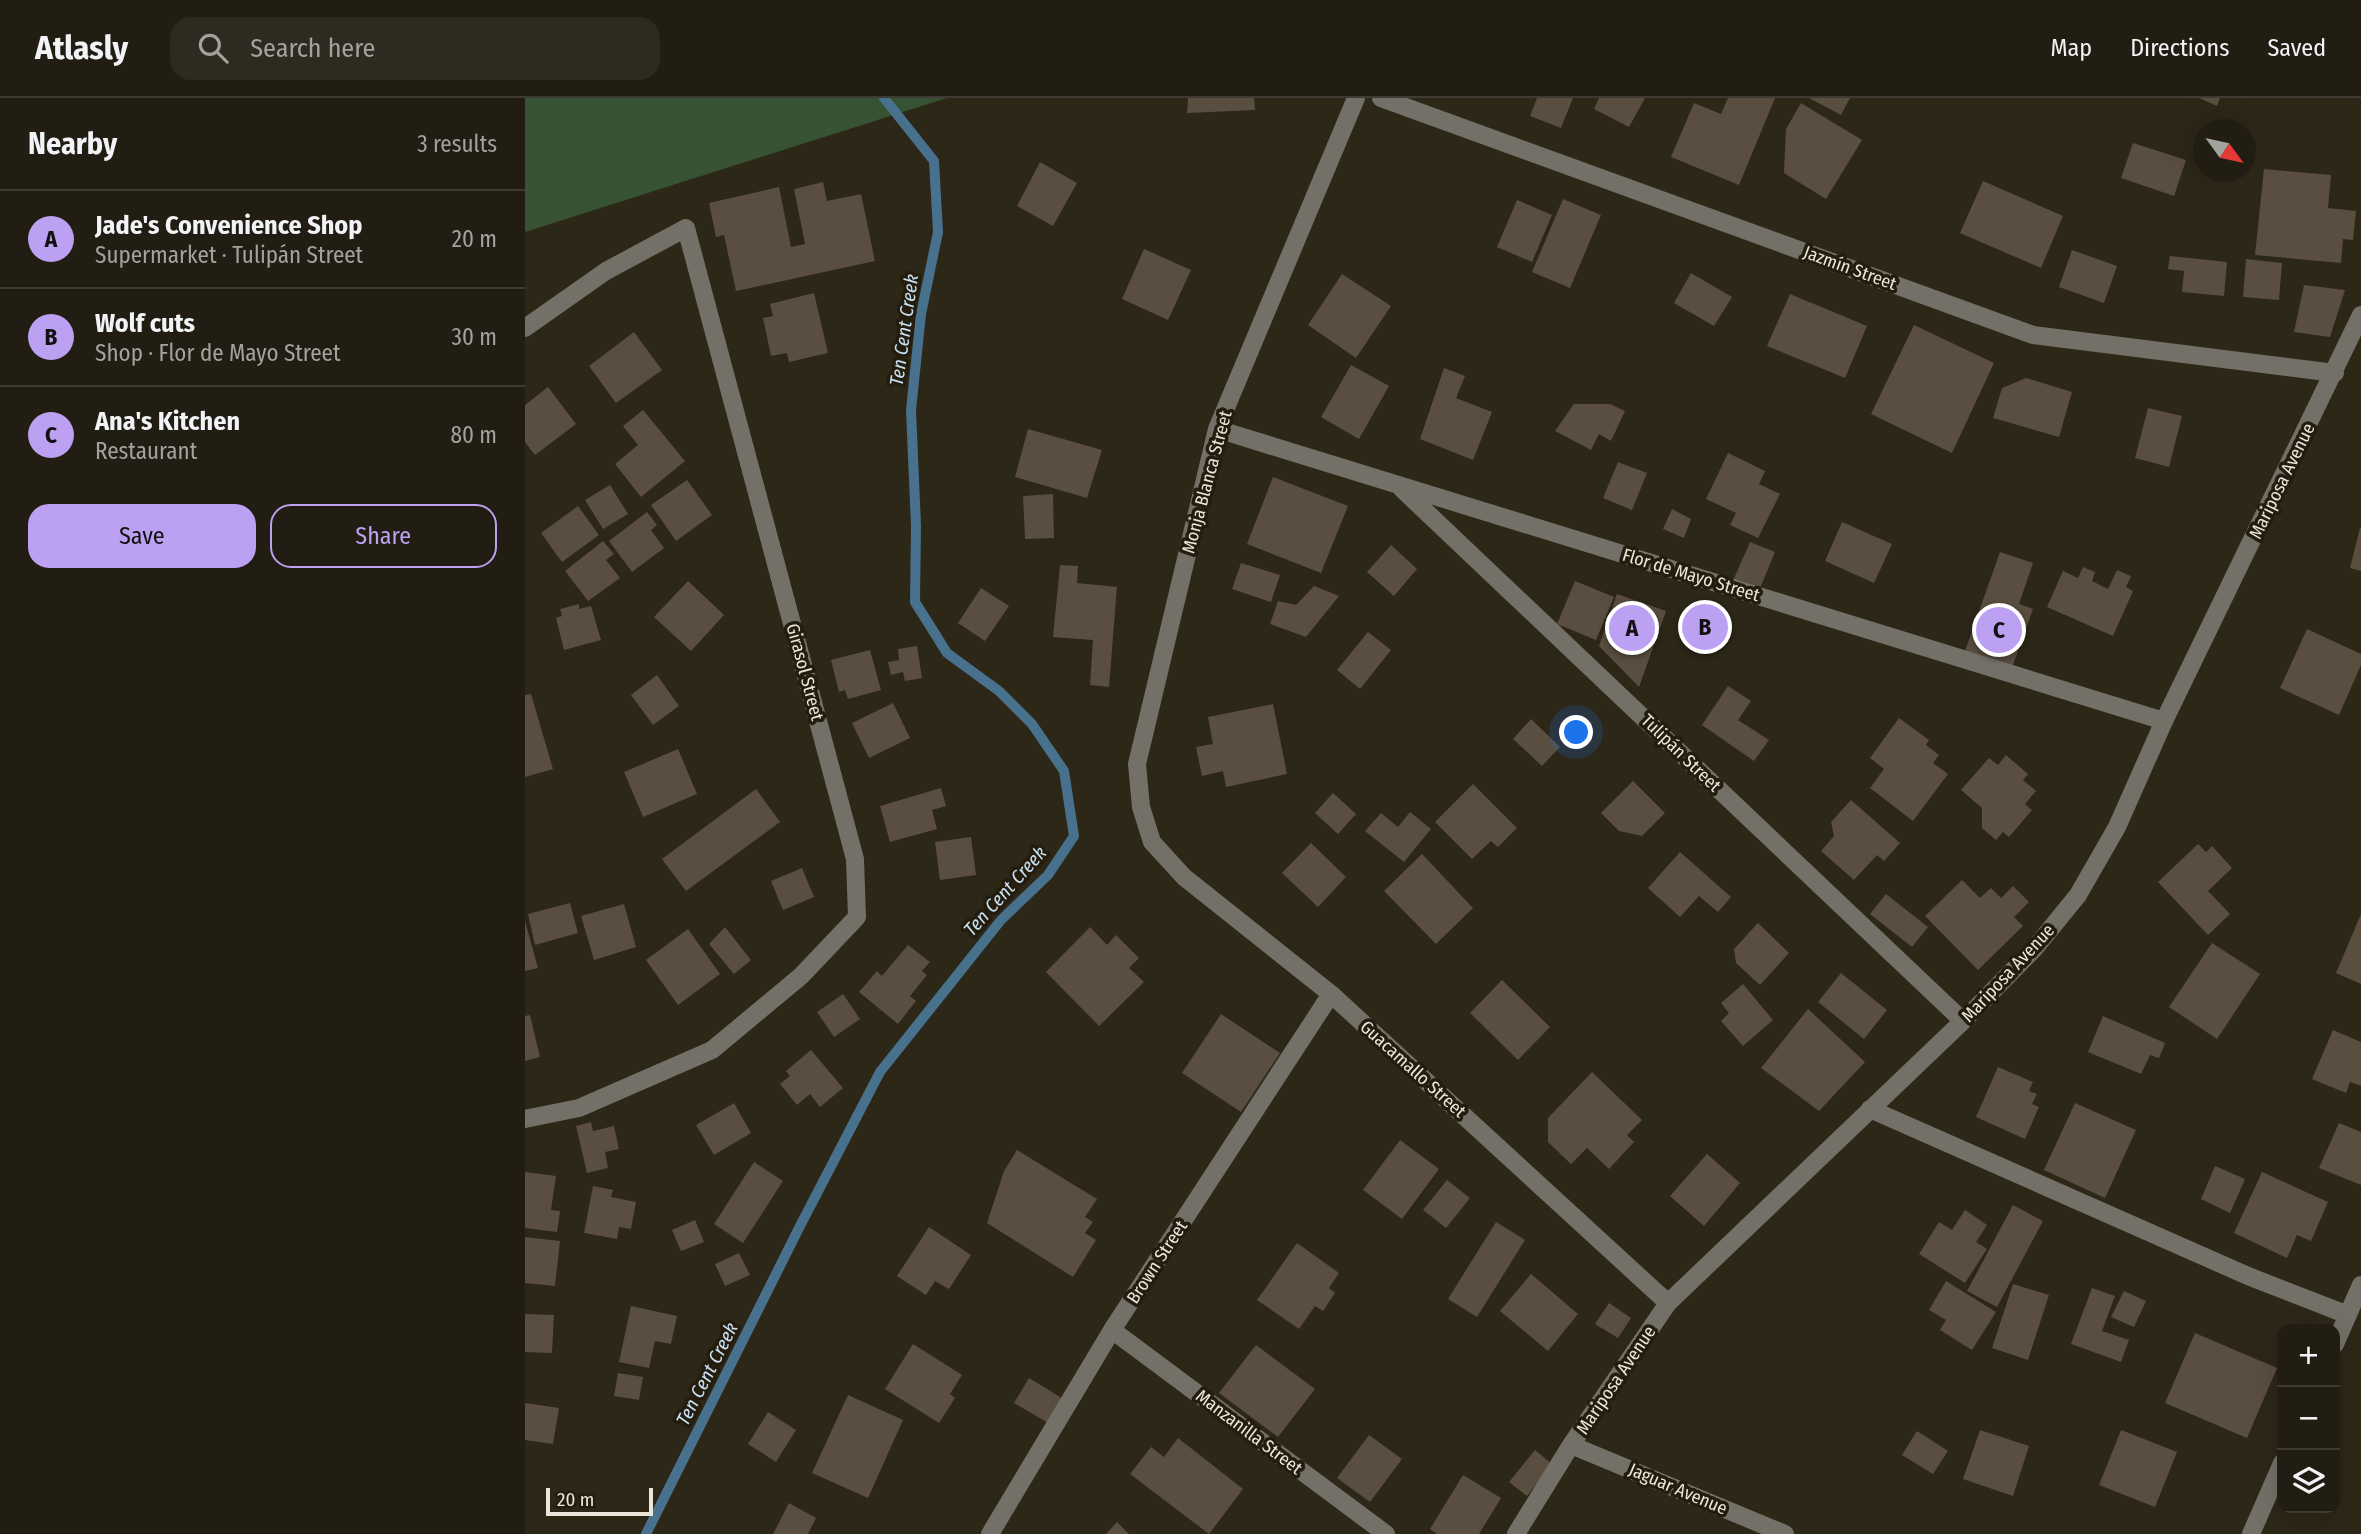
<!DOCTYPE html>
<meta charset="utf-8">
<style>
body{margin:0;font-family:"Fira Sans Condensed",sans-serif;background:#2e2a20;color:#f1f3f6}
.controls{position:absolute;right:21px;bottom:21px;display:grid;overflow:hidden;border-radius:14px;box-shadow:0 7px 28px #0002}
.controls button{width:63px;height:63px;display:grid;place-items:center;padding:0;border:0;border-bottom:2px solid #3f3b32;background:#221d12;color:#f1f3f6;font:35px sans-serif}
.compass{position:absolute;left:1668px;top:21px;width:63px;height:63px;border-radius:50%;background:#221d12;box-shadow:0 7px 28px #0002;rotate:123deg}
.scale{position:absolute;left:21px;bottom:18px;width:107px;box-sizing:border-box;padding-left:7px;border:4px solid #eae6dc;border-top:0;font-size:19px;line-height:24px;white-space:nowrap;color:#eae6dc;-webkit-text-stroke:5px #241d0e;paint-order:stroke}
.you{position:absolute;left:1052px;top:635px;width:24px;height:24px;margin:-18px;border:5px solid #fff;border-radius:50%;background:#1a73e8;box-shadow:0 0 0 10px #1a73e833}
.badge{display:grid;place-items:center;width:46px;height:46px;border-radius:50%;background:#bca0f2;color:#111;font-size:23px;font-weight:700}
.pin{position:absolute;translate:-50% -50%;border:4px solid #fff;box-shadow:0 2px 7px #0006}
.list{margin:0;padding:0;list-style:none}
h2{display:flex;justify-content:space-between;align-items:center;height:91px;margin:0;padding:0 28px;font-size:30px}
h2 small{font-size:23px;font-weight:400;color:#a2a29f}
.list li{display:grid;grid-template-columns:46px 1fr auto;gap:21px;align-items:center;box-sizing:border-box;height:98px;padding:0 28px;border-top:2px solid #3f3b32}
.list b{display:block;font-size:26px;white-space:nowrap}
.list p{margin:0;font-size:23px;white-space:nowrap;color:#a2a29f}
.list em{font-size:23px;font-style:normal;color:#a2a29f}
.actions{display:flex;gap:14px;padding:21px 28px}
.actions a{flex:1;padding:16px 0;border:2px solid #bca0f2;border-radius:21px;text-align:center;font-size:24px;color:#bca0f2}
.actions .main{background:#bca0f2;color:#111}
.icon{flex:none;width:38px;height:38px;fill:none;stroke:currentColor;stroke-width:2;stroke-linecap:round;stroke-linejoin:round}
.map{position:relative;flex:none;width:1836px;height:1436px;overflow:hidden}
header{display:flex;align-items:center;gap:42px;box-sizing:border-box;height:98px;padding:0 35px;background:#221d12;border-bottom:2px solid #3f3b32}
header strong{font-size:33px}
nav{display:flex;gap:38px;margin-inline-start:auto;font-size:24px}
.search{width:490px;height:63px;background:#2e2a20;display:flex;align-items:center;gap:18px;box-sizing:border-box;padding:0 24px;border-radius:21px;color:#a2a29f;font-size:26px}
main{display:flex}
aside{flex:1;background:#221d12}
.map>svg:first-child{display:block}
.green{fill:#375334}
.lines{fill:none;stroke-linecap:round;stroke-linejoin:round}
.stream{stroke:#48718d;stroke-width:10}
.building{fill:#5a4e40}
.minor{stroke:#737068;stroke-width:18}
.labels{text-anchor:middle;dominant-baseline:central;stroke-width:7;stroke-linejoin:round;paint-order:stroke}
.street-label{font-size:18px;fill:#eae6dc;stroke:#241d0e}
.water-label{font-size:19px;font-style:italic;fill:#c8e1f4;stroke:#241d0e}
</style>
<header>
<strong>Atlasly</strong>
<div class="search"><svg class="icon" aria-label="search" viewBox="0 0 24 24"><circle cx="10" cy="10" r="6"/><path d="M15 15l6 6"/></svg>Search here</div>
<nav><a>Map</a><a>Directions</a><a>Saved</a></nav>
</header>
<main>
<aside>
<h2>Nearby<small>3 results</small></h2>
<ul class="list">
<li><span class="badge">A</span><div><b>Jade's Convenience Shop</b><p>Supermarket · Tulipán Street</p></div><em>20 m</em></li>
<li><span class="badge">B</span><div><b>Wolf cuts</b><p>Shop · Flor de Mayo Street</p></div><em>30 m</em></li>
<li><span class="badge">C</span><div><b>Ana's Kitchen</b><p>Restaurant</p></div><em>80 m</em></li>
</ul>
<div class="actions"><a class="main">Save</a><a>Share</a></div>
</aside>
<div class="map">
<svg width="1836" height="1436" viewBox="0 0 1836 1436">
<rect width="100%" height="100%" fill="#2d2718"/>
<path class="green" d="M0 0H422L0 134Z"/>
<g class="lines">
<path class="stream" d="M121 1436 275 1128 355 974 476 822 523 777 549 738 539 673 507 626 474 593 422 555 390 504 391 428 386 312 396 216 413 134 409 63 359 0"/>
</g>
<path class="building" d="M663 0H729L730 12 662 15Z
M1012 0H1048L1036 30 1005 18Z
M1074 0H1120L1104 29 1069 11Z
M1203 0H1250L1214 87 1146 59 1169 5 1196 16Z
M1284 0H1325L1316 17Z
M1674 0H1695L1692 8Z
M1276 5 1337 42 1301 101 1259 75 1261 31Z
M1608 45 1661 62 1649 98 1596 80Z
M515 64 552 85 528 128 492 108Z
M1739 71 1806 77 1803 110 1831 113 1828 142 1818 141 1816 165 1730 157Z
M1458 83 1538 118 1516 170 1435 135Z
M298 84 302 103 336 96 350 163 211 193 199 137 191 139 184 105 254 89 266 149 280 146 269 91Z
M1038 101 1076 117 1045 190 1007 174Z
M992 102 1027 117 1007 164 972 149Z
M619 151 666 172 643 222 597 201Z
M1547 152 1592 168 1579 205 1534 189Z
M1645 158 1702 164 1699 198 1657 194 1659 173 1643 171Z
M1721 161 1757 165 1754 202 1718 199Z
M1166 175 1207 199 1189 228 1149 205Z
M817 176 866 208 831 260 783 227Z
M1779 187 1820 192 1805 239 1769 234Z
M289 195 303 255 264 264 262 255 246 258 238 220 248 218 245 206Z
M1265 196 1342 228 1320 280 1242 248Z
M1389 227 1469 265 1427 355 1346 316Z
M109 234 137 272 91 305 64 268Z
M826 267 864 288 834 341 796 319Z
M919 270 940 278 931 300 967 314 948 362 895 341Z
M1501 280 1547 294 1534 339 1468 320 1477 290Z
M23 289 51 326 10 357 0 344V307Z
M1049 306H1085L1100 313 1086 343 1074 336 1066 352 1030 333Z
M1623 310 1657 318 1644 369 1610 360Z
M118 312 160 363 116 399 90 366 113 347 98 328Z
M503 331 577 352 562 400 490 379Z
M1203 355 1240 373 1234 386 1255 396 1233 440 1205 427 1211 415 1181 401Z
M1093 364 1122 375 1107 412 1078 400Z
M748 379 823 408 796 475 722 446Z
M162 382 187 417 151 443 126 407Z
M85 387 103 416 78 431 60 402Z
M528 396 529 440 500 441 498 398Z
M53 408 74 437 37 464 16 435Z
M1147 411 1166 421 1159 440 1138 431Z
M122 414 132 427 126 432 139 450 107 474 84 443Z
M1317 424 1367 446 1349 485 1300 463Z
M1835 430H1836V473L1825 470Z
M78 443 89 456 81 462 95 480 63 503 40 473Z
M1225 444 1250 454 1233 495 1207 485Z
M866 447 892 471 869 498 842 474Z
M1475 454 1508 465 1494 506 1508 511 1487 570 1440 553Z
M716 465 755 477 746 504 707 491Z
M535 467 553 468 552 485 592 489 584 589 565 587 568 542 528 539Z
M1558 469 1570 474 1567 483 1583 491 1592 472 1606 478 1601 489 1608 493 1588 538 1522 509 1538 473 1553 480Z
M163 483 199 517 166 553 129 519Z
M1050 483 1089 499 1071 542 1032 526Z
M789 488 814 498 781 539 745 526 753 503 771 507Z
M456 490 484 508 460 543 433 525Z
M1092 496 1141 513 1114 589 1074 548Z
M54 506V511L66 508 76 542 39 552 31 520 37 518 35 511Z
M1782 531 1836 556V567L1814 617 1755 590Z
M843 534 866 552 835 591 812 572Z
M392 548 397 580 380 583 378 574 366 577 363 564 374 562 373 551Z
M345 552 356 592 323 601 320 592 314 594 306 562Z
M132 577 154 608 128 627 106 597Z
M1203 588 1226 603 1213 622 1244 642 1229 663 1177 627Z
M6 596 28 671 0 679V597Z
M368 605 385 640 344 660 327 625Z
M748 606 762 676 701 689 698 673 677 678 671 649 688 646 683 619Z
M1374 620 1404 642 1401 647 1414 657 1408 665 1423 676 1388 723 1345 690 1359 671 1345 660Z
M1006 621 1035 649 1017 668 988 641Z
M153 651 172 696 118 719 99 674Z
M1481 657 1503 676 1498 682 1511 693 1500 706 1507 712 1484 739 1478 734 1471 742 1457 730V710L1436 692 1464 660 1473 667Z
M1108 683 1140 715 1117 738 1094 733 1076 715Z
M948 686 992 730 973 749 966 743 947 761 910 724Z
M416 690 421 708 407 712 412 731 365 744 355 708Z
M231 691 255 724 161 793 137 761Z
M808 695 831 716 813 736 790 715Z
M1326 702 1375 745 1359 763 1352 757 1329 782 1296 753 1309 738 1306 724Z
M885 714 906 731 879 764 840 733 856 715 873 729Z
M446 739 451 777 415 782 410 744Z
M786 745 821 779 793 809 757 775Z
M1673 746 1681 754 1687 748 1707 770 1683 793 1705 816 1683 837 1633 784Z
M1155 754 1206 799 1193 814 1174 798 1155 819 1123 790Z
M897 756 948 810 911 846 859 793Z
M277 770 289 799 258 812 246 783Z
M1437 782 1455 800 1466 790 1476 800 1488 788 1504 804 1489 819 1498 828 1453 872 1400 818Z
M1361 796 1403 829 1387 849 1345 816Z
M45 805 53 835 10 847 3 816Z
M99 806 111 849 69 862 56 818Z
M1836 816V886L1811 875Z
M0 823 13 870 0 873Z
M1233 825 1264 855 1235 887 1211 865 1209 851Z
M200 829 226 862 209 876 184 846Z
M565 829 582 847 591 837 614 860 604 870 619 884 574 928 521 874Z
M163 831 195 876 153 907 121 862Z
M1687 845 1735 876 1692 941 1644 909Z
M383 847 405 864 397 873 402 877 385 898 391 903 373 926 334 894 352 873 357 878Z
M1316 875 1362 912 1339 941 1293 904Z
M977 882 1025 929 993 962 945 915Z
M1218 886 1248 922 1218 948 1196 923 1204 915 1196 905Z
M318 896 335 921 309 939 292 914Z
M1283 911 1340 964 1294 1013 1236 970Z
M696 916 755 955 716 1014 657 975Z
M5 917 15 959 0 963V918Z
M1578 918 1640 945 1634 960 1625 957 1616 976 1563 954Z
M1808 932 1836 944V988L1825 984 1821 995 1787 981Z
M286 952 318 990 295 1009 285 996 272 1007 255 986 265 978 261 973Z
M1473 969 1508 984 1504 993 1512 996 1507 1006 1514 1009 1500 1041 1451 1019Z
M1067 974 1117 1022 1102 1037 1109 1044 1084 1071 1062 1050 1046 1066 1023 1044V1020Z
M209 1005 226 1035 189 1057 171 1027Z
M1550 1005 1611 1032 1580 1100 1519 1072Z
M66 1024 68 1033 89 1028 94 1051 80 1054 83 1070 62 1075 51 1028Z
M1814 1025 1836 1034V1087L1794 1070Z
M875 1042 914 1071 877 1121 838 1092Z
M492 1052 572 1101 560 1119 568 1124 560 1135 571 1142 548 1179 462 1125 479 1073Z
M1182 1056 1215 1085 1179 1128 1145 1098Z
M229 1064 258 1083 218 1145 189 1126Z
M1690 1068 1720 1081 1705 1115 1676 1101Z
M0 1074 31 1078 26 1112 35 1113 32 1134 0 1130Z
M1737 1074 1803 1104 1786 1143 1772 1137 1762 1160 1709 1135Z
M922 1082 945 1100 921 1130 898 1112Z
M68 1088 88 1092 86 1099 111 1104 106 1131 94 1129 92 1141 59 1135Z
M1488 1107 1518 1123 1472 1209 1442 1193Z
M1440 1112 1462 1127 1451 1144 1462 1151 1440 1185 1394 1156 1414 1124 1427 1132Z
M170 1122 179 1144 156 1153 147 1132Z
M971 1124 1000 1142 952 1219 923 1201Z
M404 1129 446 1157 424 1191 410 1183 401 1197 372 1178Z
M0 1139 35 1143 30 1188 0 1185Z
M772 1145 814 1175 804 1190 810 1195 798 1213 790 1208 774 1231 732 1202Z
M214 1155 225 1177 200 1188 190 1166Z
M1006 1176 1053 1216 1023 1253 975 1213Z
M1421 1183 1471 1214 1447 1252 1415 1232 1421 1222 1404 1212Z
M1488 1186 1524 1197 1503 1262 1467 1250Z
M1567 1190 1590 1198 1577 1233 1604 1242 1596 1264 1546 1246Z
M1599 1193 1621 1203 1609 1229 1586 1219Z
M1084 1205 1106 1220 1093 1240 1070 1226Z
M106 1208 152 1218 146 1246 130 1243 124 1270 94 1264Z
M0 1216 29 1217 27 1255 0 1254Z
M1670 1235 1752 1270 1722 1340 1640 1305Z
M388 1246 437 1277 425 1296 430 1300 414 1325 360 1291Z
M731 1247 790 1291 753 1339 694 1295Z
M93 1275 118 1279 114 1302 89 1298Z
M504 1280 540 1302 525 1326 489 1305Z
M323 1297 378 1322 343 1400 287 1375Z
M0 1305 34 1310 28 1346 0 1342Z
M243 1314 271 1332 251 1364 223 1346Z
M1455 1332 1504 1348 1488 1398 1438 1381Z
M1596 1332 1652 1354 1630 1409 1574 1387Z
M1392 1333 1423 1353 1408 1376 1377 1357Z
M844 1337 877 1361 845 1404 812 1380Z
M653 1340 718 1391 684 1436 605 1376 626 1349 639 1359Z
M1010 1352 1027 1366 1002 1398 984 1384Z
M938 1377 976 1400 954 1436H912L905 1431Z
M264 1405 291 1420 283 1436H248Z
M592 1424 604 1436H581Z"/>
<g class="lines">
<path class="minor" d="M831 0 692 331 612 666 616 709 627 744 659 779 806 896 1143 1205
M856 0 1508 237 1810 275
M0 230 81 173 161 130 330 761 332 819 276 878 187 952 54 1010 0 1021
M692 331 1639 623
M877 391 1438 923
M1345 1011 1723 1178 1823 1217
M587 1232 861 1436
M1810 1246 1836 1187
M1046 1347 1260 1436
M465 1436 587 1232 806 896
M991 1436 1046 1347 1143 1205 1438 923 1509 851 1553 797 1592 729 1639 623 1836 217
M1726 1436 1757 1365"/>
</g>
<g class="labels">
<g class="street-label">
<text transform="translate(1325 170) rotate(20)">Jazmín Street</text>
<text transform="translate(1757 383) rotate(-64)">Mariposa Avenue</text>
<text transform="translate(682 384) rotate(-75)">Monja Blanca Street</text>
<text transform="translate(1166 477) rotate(17)">Flor de Mayo Street</text>
<text transform="translate(280 574) rotate(75)">Girasol Street</text>
<text transform="translate(1156 655) rotate(44)">Tulipán Street</text>
<text transform="translate(1483 875) rotate(-47)">Mariposa Avenue</text>
<text transform="translate(888 971) rotate(42)">Guacamallo Street</text>
<text transform="translate(632 1164) rotate(-57)">Brown Street</text>
<text transform="translate(1091 1282) rotate(-56)">Mariposa Avenue</text>
<text transform="translate(724 1334) rotate(37)">Manzanilla Street</text>
<text transform="translate(1153 1391) rotate(23)">Jaguar Avenue</text>
</g>
<g class="water-label">
<text transform="translate(379 232) rotate(-82)">Ten Cent Creek</text>
<text transform="translate(480 793) rotate(-48)">Ten Cent Creek</text>
<text transform="translate(182 1276) rotate(-63)">Ten Cent Creek</text>
</g>
</g>
</svg>
<div class="controls">
<button>+</button>
<button>−</button>
<button><svg class="icon" aria-label="layers" viewBox="0 0 24 24"><path d="M12 4l9 5-9 5-9-5zM3 14l9 5 9-5"/></svg></button>
</div>
<svg class="compass" viewBox="-18 -18 36 36"><path d="M0-13l5 13h-10z" fill="#e53935"/><path d="M0 13l5-13h-10z" fill="#a2a29f"/></svg>
<div class="scale">20 m</div>
<div class="you"></div>
<div class="pin badge" style="left:1107px;top:530px">A</div>
<div class="pin badge" style="left:1180px;top:529px">B</div>
<div class="pin badge" style="left:1474px;top:532px">C</div>
</div>
</main>
